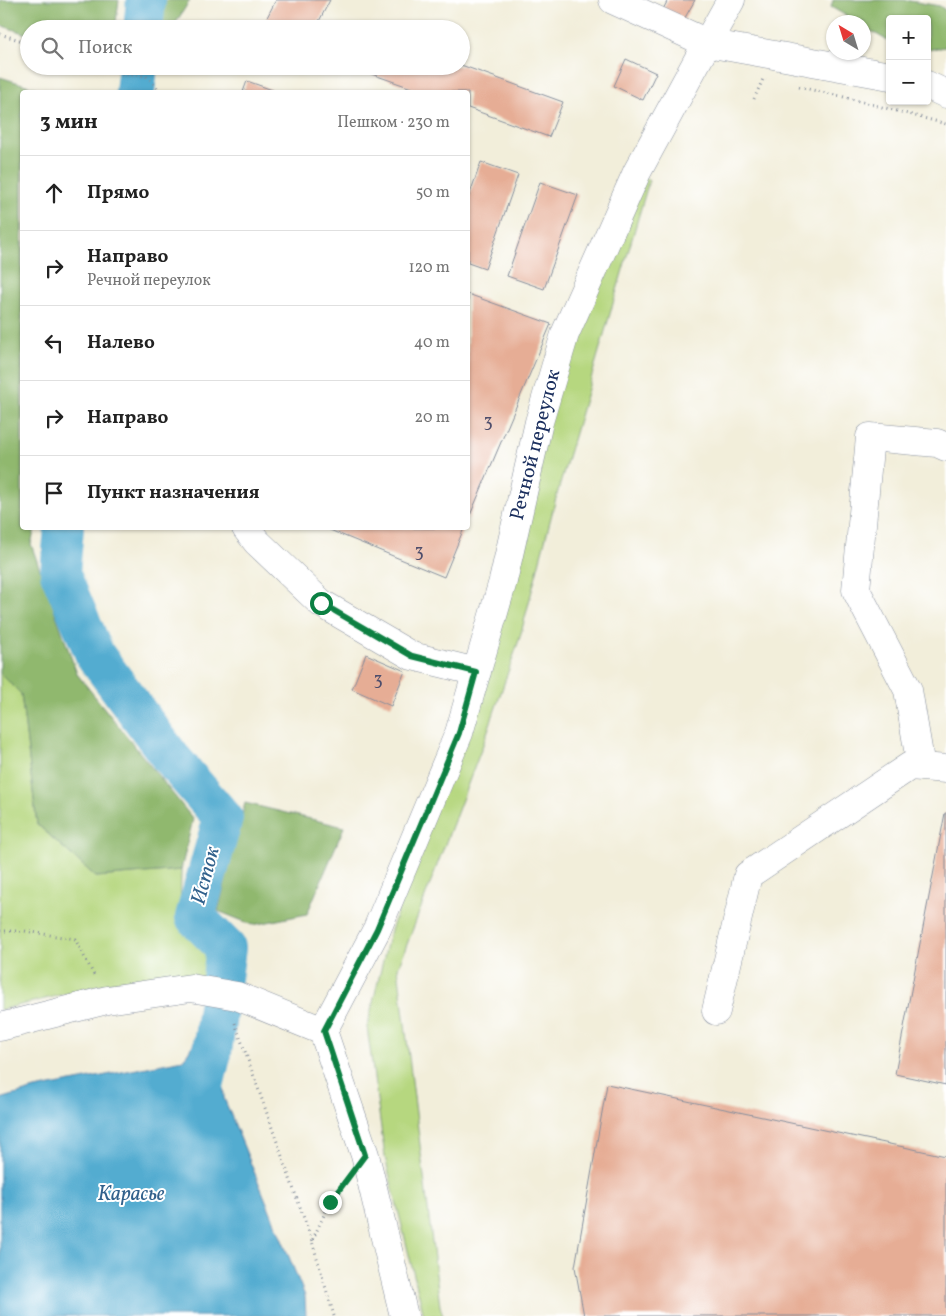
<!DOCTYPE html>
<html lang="ru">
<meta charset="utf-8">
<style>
body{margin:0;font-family:Vollkorn,serif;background:#f2f2f2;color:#222}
.controls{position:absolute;right:15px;top:15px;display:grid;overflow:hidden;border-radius:5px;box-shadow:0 1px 4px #0004}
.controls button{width:45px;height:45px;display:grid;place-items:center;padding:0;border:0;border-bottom:1px solid #e0e0e0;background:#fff;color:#222;font:25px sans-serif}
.compass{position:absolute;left:826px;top:15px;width:45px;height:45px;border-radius:50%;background:#fff;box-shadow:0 1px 4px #0004;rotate:322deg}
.stop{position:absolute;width:15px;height:15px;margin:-11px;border:4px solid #0b8043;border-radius:50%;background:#fff}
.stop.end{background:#0b8043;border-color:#fff;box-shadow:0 1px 5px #0008}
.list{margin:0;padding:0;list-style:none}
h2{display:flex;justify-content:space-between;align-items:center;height:65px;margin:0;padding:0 20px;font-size:21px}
h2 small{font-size:16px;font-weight:400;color:#767676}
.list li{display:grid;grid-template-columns:32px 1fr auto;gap:15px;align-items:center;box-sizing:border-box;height:75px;padding:0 20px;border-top:1px solid #e0e0e0}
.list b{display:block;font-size:19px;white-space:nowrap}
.list p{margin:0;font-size:16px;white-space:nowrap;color:#767676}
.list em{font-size:16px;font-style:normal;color:#767676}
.icon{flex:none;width:28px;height:28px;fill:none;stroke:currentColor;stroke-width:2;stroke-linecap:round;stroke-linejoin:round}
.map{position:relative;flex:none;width:946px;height:1316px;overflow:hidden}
.search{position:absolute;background:#fff;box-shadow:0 1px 4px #0004;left:20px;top:20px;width:450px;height:55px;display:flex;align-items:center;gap:12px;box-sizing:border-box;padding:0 18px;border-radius:28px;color:#767676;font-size:19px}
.panel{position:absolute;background:#fff;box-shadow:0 1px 4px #0004;left:20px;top:90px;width:450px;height:440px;border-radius:5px}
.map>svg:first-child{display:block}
.green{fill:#b6d77f;stroke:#68836e}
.forest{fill:#90b86e;stroke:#567466}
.water{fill:#53acd0;stroke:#376e97}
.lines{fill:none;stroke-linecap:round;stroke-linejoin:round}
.river{stroke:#53acd0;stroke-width:40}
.building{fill:#e6ad95}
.minor-casing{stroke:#868e9c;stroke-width:29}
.path{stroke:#868e9c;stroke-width:3;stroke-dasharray:1 4;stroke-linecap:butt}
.minor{stroke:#fff;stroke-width:28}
.route{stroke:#0b8043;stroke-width:6}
.labels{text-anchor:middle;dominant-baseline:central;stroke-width:4;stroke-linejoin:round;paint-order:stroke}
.number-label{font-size:18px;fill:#4e4e6c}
.street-label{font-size:20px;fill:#1b2f5e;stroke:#fff}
.water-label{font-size:21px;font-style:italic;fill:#31618c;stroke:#fff}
</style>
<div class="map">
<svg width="946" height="1316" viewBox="0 0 946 1316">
<rect width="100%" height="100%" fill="#fff"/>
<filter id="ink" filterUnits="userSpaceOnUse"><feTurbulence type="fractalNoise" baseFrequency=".02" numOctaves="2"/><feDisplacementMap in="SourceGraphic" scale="10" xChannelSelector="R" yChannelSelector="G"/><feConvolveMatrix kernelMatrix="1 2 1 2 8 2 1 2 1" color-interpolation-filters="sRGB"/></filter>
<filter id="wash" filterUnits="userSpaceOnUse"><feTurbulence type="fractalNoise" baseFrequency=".0096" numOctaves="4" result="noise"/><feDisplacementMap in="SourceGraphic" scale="20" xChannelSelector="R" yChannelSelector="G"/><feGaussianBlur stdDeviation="1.12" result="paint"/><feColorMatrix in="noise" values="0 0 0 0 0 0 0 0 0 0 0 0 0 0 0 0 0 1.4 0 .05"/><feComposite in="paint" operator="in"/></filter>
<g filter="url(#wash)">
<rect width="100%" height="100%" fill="#f2eeda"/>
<path class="green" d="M637 172 649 181 556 498 520 637 484 742 398 968 440 1306 443 1316H424L385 1157 367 1027 389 936 418 853 539 422Z
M0 673 21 693 37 824 96 877 181 870 180 924 211 960 209 979 122 980 0 1010Z"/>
<path class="forest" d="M0 0H119L115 29H29V35L0 25Z
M162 0H190L172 29H158Z
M833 0H904L940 6 946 11V47L927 50V19H890V42L864 27V22H857L831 7Z
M0 77 48 92H22V528H35L31 544 77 674 193 819 181 870 96 877 37 824 21 694 0 673Z
M245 803 344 827 307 914 253 925 218 911Z"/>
<path class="water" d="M196 1040 221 1045 224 1098 305 1296 306 1316H0V1099L35 1089 183 1060Z"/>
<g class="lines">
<path class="river" d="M143 29 146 0
M135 92 138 66
M64 528 60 573 95 655 171 758 223 818 195 917 226 948 212 1052 201 1098"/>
</g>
<g id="blocks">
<path class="building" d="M276 0H330L315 29H261Z
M668 0H695L682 23 661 13Z
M626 59 656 73 643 100 614 86Z
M461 65 563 102 549 137 468 108V92H423L360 70 361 66H461Z
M247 81 278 92H243Z
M481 162 518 175 485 269 468 263V199Z
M540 182 578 195 544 289 507 276Z
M468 294 551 324 468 520Z
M325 528H464L444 577Z
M366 654 405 671 391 706 352 689Z
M945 813H946V1085L895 1074Z
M607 1084 946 1156V1316H584L575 1267Z"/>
</g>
</g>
<g filter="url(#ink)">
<use href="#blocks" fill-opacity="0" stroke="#868e9c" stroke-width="1"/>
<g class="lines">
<g class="minor-casing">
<path id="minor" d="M613 0 707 43 731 0
M927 85 946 94
M246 528 257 542 321 603 412 656 477 672
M921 767 908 690 856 590 870 437 937 443 946 447
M716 1011 748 875 910 766 946 769
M0 1027 107 1000 191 988 237 996 323 1031 365 1155 404 1316
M323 1031 377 929 459 733 503 581 539 422 565 334 637 172 707 43 890 76"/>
</g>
<path class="path" d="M0 34 29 43
M98 66 121 74 146 76 161 92
M799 87 840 96 946 124
M754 99 763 79 766 80
M0 931H25L75 939 95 977
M235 1023 312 1241
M334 1316 312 1241 330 1202 345 1181"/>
<use href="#minor" class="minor"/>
</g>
</g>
<g class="lines" filter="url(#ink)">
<path class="route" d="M321 603 412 656 476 672 459 733 377 929 324 1031 365 1155 330 1202"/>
</g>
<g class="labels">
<g class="number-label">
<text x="488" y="422">3</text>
<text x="419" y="552">3</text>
<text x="378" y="680">3</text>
</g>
<g class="street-label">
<text transform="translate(536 445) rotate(-76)">Речной переулок</text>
</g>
<g class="water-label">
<text transform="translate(206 876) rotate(-75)">Исток</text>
<text x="131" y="1194">Карасье</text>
</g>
</g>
</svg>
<div class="controls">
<button>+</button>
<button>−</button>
</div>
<svg class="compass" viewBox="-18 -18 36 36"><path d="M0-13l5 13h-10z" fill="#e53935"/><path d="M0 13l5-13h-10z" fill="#767676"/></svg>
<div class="stop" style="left:321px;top:603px"></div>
<div class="stop end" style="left:330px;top:1202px"></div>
<div class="search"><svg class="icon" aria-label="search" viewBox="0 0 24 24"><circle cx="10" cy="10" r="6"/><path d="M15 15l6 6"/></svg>Поиск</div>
<section class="panel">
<h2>3 мин<small>Пешком · 230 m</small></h2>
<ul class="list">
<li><svg class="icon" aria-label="ahead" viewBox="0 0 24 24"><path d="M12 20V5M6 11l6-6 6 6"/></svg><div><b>Прямо</b></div><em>50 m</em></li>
<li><svg class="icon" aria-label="right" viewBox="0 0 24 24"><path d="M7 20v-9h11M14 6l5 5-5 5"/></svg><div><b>Направо</b><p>Речной переулок</p></div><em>120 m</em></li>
<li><svg class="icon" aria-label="left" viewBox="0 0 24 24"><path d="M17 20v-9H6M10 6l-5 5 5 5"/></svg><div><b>Налево</b></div><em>40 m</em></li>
<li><svg class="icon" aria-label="right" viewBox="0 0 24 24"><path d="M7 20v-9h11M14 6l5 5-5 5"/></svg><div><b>Направо</b></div><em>20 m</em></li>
<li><svg class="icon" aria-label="arrive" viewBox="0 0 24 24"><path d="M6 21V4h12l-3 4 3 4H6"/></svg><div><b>Пункт назначения</b></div></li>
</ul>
</section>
</div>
